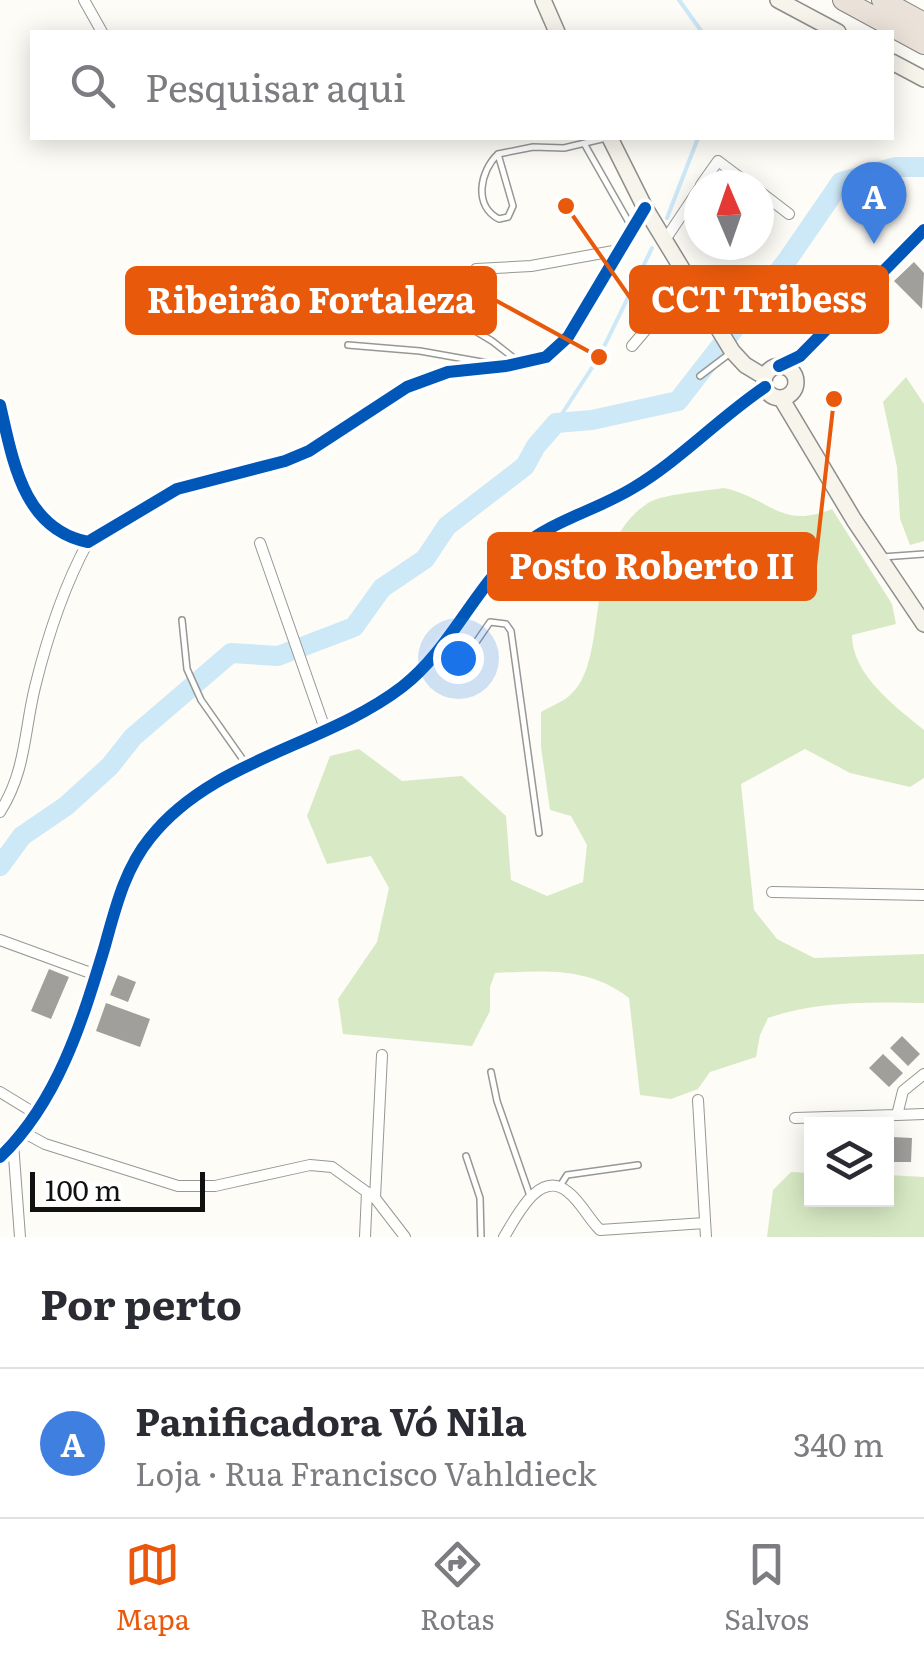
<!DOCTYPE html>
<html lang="pt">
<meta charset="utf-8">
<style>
body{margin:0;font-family:Literata,serif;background:#f7f7f7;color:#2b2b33}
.controls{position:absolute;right:30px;bottom:30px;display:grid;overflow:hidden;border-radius:0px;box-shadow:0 5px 25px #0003}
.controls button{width:90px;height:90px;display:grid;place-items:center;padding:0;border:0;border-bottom:2px solid #e1e1e2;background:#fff;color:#2b2b33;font:50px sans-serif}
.compass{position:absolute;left:684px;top:170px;width:90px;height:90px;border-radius:50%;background:#fff;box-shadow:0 5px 25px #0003;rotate:358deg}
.scale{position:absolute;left:30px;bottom:25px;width:175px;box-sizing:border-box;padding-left:10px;border:5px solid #111;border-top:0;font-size:28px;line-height:35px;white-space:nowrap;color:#111;-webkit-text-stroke:8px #fff;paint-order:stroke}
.you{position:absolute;left:458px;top:658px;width:35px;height:35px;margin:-25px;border:8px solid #fff;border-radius:50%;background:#1a73e8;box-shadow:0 0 0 15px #1a73e833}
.badge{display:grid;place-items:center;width:65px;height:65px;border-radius:50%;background:#ea580c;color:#fff;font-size:32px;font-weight:700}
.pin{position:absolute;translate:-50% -82px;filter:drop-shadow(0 2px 5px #0008)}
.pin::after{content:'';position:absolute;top:52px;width:35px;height:30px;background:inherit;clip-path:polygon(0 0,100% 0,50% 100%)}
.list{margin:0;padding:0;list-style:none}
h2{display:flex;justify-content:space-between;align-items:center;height:130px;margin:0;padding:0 40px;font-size:42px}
h2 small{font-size:32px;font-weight:400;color:#7c7c81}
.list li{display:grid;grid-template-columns:65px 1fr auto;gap:30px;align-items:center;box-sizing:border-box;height:150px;padding:0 40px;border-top:2px solid #e1e1e2}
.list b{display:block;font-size:38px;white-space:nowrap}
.list p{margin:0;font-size:32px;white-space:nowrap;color:#7c7c81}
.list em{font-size:32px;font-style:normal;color:#7c7c81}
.icon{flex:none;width:55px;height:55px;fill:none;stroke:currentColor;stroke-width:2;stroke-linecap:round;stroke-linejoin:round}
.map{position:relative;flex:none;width:924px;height:1237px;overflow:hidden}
.search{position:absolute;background:#fff;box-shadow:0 5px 25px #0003;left:30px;right:30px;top:30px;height:110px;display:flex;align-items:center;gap:25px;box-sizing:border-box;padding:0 35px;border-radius:0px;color:#7c7c81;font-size:38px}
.sheet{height:280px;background:#fff}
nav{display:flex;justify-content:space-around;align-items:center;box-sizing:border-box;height:140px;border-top:2px solid #e1e1e2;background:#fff;font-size:28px;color:#7c7c81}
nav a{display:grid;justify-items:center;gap:5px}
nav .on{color:#ea580c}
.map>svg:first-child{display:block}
.forest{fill:#d8eac5}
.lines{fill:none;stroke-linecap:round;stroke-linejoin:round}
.stream{stroke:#cde8f7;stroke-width:4}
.river{stroke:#cde8f7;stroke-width:20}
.building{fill:#a19f9c}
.lane-casing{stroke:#979795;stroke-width:8}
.street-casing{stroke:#979795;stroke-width:12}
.secondary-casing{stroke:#8e8d8b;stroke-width:18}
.highway-casing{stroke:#858482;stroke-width:22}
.lane{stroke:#fffffe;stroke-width:5}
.street{stroke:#fffffe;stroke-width:10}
.secondary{stroke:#f6f4eb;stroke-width:15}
.highway{stroke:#eae1d8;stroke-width:20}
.cycleway-casing{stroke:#fff;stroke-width:19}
.cycleway{stroke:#0057b8;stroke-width:12}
.leader{fill:none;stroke:#e8590c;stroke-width:4}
.callout-dot{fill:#e8590c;stroke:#fff;stroke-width:4}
.callout{fill:#e8590c;stroke:#e8590c;stroke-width:4}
.callout-label{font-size:35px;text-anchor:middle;font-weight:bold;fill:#fff}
</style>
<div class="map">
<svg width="924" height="1237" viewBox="0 0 924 1237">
<rect width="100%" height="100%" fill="#fdfcf7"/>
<path class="forest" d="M906 377 924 404V541L910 545 900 519 897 467 883 402Z
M724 488C770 498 781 530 832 509L892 604 896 624 852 635C852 675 895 706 924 730V778L910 787 850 773 805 749 741 784 754 910 777 939 814 958 924 954V1003C873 1002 817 1001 768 1018L760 1035 756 1057 710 1072 698 1089 671 1099 640 1095 629 998C588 966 544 971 495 973L490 987V1011L472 1046 343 1034 338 999 377 942 389 888 371 856 327 864 307 816 330 756 359 749 402 781 462 776 506 816 511 880 547 896 583 882 587 845 571 816 550 810 541 747V712C549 707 560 703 568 697 613 662 578 549 648 503 662 494 705 491 724 488Z
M791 1172 811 1173 812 1200H886L887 1175 924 1177V1237H767L773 1190Z"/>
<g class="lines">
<path class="stream" d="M679 0 702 32
M667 218 698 138
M556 423 599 357 652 248"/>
<path class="river" d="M0 866 22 836 66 806 110 766 133 737 231 653 278 656 354 627 382 588 425 559 447 526 525 466 536 446 556 423 592 420 678 401 786 262 841 182 896 167H924"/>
</g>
<path class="building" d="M914 262 924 273 922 309 894 281Z
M49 969 69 977 51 1019 31 1011Z
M118 975 136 982 128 1002 110 995Z
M106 1003 150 1019 140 1047 96 1031Z
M902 1036 920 1054 908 1066 890 1048Z
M883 1054 903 1073 889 1087 869 1068Z
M892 1137 912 1138 911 1162H892Z"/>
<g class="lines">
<g class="lane-casing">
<path id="lane" d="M585 145 631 226
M498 154 513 206 508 217 499 219C473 206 480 171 498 154L533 147 564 148 606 138
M447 314 492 341 519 362
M348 345 420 351 493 364
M700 376 729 354
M882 557 924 554
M182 620 187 669 201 700 246 764
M433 662 449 669 459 667 490 622 506 624 511 631 539 833
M491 1072 497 1101 530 1196
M466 1156 480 1198 481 1237
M560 1186 567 1175 638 1165"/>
</g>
<g class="street-casing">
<path id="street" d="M84 0 102 32
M701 185 718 161 750 185
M759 191 789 214
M665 240 699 189
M476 269 531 266 619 250
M632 346 688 280
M0 405C13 461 23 529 88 542L177 489 285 461 309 451 407 387 448 372 506 366 546 357 568 337 645 208
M260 543 325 729
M0 812C26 771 24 732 35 687 47 638 64 586 88 542
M772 892 924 895
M0 940 96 975
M924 1074 903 1091 897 1115 924 1114
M0 1092 36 1114
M698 1100 706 1237
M795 1118 897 1115
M23 1132 45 1144 178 1186H215L310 1165 332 1167 375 1198 405 1237
M13 1143 20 1237
M375 1198 382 1055
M365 1237 367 1192
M504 1237C516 1218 539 1168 568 1192 581 1202 588 1218 600 1230L705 1223"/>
</g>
<g class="secondary-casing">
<path id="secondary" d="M543 0 557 32
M778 0 838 32
M892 62 924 79
M610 138 645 208 732 351 745 365 765 377
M779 366 800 356 924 230
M764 382a16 16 0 1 1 32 0a16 16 0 1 1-32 0Z
M781 398 854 520 924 624
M0 1157C57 1103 82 1022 104 949 115 910 124 870 150 838 212 759 325 746 402 687 451 649 473 589 519 549 551 521 597 510 633 488 680 460 719 418 765 387"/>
</g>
<g class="highway-casing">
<path id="highway" d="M843 0 924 44
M882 0 924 23"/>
</g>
<use href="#lane" class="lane"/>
<use href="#street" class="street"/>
<use href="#secondary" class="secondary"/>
<use href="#highway" class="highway"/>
<g class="cycleway-casing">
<path id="cycleway" d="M779 366 800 356 924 230
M0 405C13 461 23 529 88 542L177 489 285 461 309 451 407 387 448 372 506 366 546 357 568 337 645 208
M0 1157C57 1103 82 1022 104 949 115 910 124 870 150 838 212 759 325 746 402 687 451 649 473 589 519 549 551 521 597 510 633 488 680 460 719 418 765 387"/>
</g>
<use href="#cycleway" class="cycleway"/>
</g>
<path class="leader" d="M566 206L631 299M599 357L495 300M834 399L815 566"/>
<g class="callout-dot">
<circle cx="566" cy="206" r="10"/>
<circle cx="599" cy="357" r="10"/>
<circle cx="834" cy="399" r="10"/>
</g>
<g class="callout">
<rect x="631" y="267" width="256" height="65" rx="10"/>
<rect x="127" y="268" width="368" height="65" rx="10"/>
<rect x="489" y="534" width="326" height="65" rx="10"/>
</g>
<g class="callout-label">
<text x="759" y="312">CCT Tribess</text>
<text x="311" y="313">Ribeirão Fortaleza</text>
<text x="652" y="579">Posto Roberto II</text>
</g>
</svg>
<div class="controls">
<button><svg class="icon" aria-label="layers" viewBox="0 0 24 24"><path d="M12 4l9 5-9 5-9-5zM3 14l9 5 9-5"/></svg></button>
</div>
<svg class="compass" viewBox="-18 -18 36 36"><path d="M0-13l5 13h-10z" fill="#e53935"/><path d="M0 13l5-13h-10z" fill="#7c7c81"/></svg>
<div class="scale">100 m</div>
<div class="you"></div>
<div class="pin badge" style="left:874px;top:244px;background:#3f7fe0">A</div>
<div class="search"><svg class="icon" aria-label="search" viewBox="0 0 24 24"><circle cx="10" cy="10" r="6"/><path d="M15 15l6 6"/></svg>Pesquisar aqui</div>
</div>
<section class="sheet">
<h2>Por perto<small></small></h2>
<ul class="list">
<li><span class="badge" style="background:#3f7fe0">A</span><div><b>Panificadora Vó Nila</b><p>Loja · Rua Francisco Vahldieck</p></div><em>340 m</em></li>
</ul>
</section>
<nav>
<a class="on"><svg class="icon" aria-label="map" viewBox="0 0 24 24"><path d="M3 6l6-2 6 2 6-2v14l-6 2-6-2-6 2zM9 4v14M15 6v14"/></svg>Mapa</a>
<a><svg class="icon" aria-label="directions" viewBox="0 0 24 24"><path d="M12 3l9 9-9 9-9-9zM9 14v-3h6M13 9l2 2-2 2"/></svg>Rotas</a>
<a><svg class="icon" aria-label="saved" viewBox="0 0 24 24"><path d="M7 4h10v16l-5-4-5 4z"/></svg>Salvos</a>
</nav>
